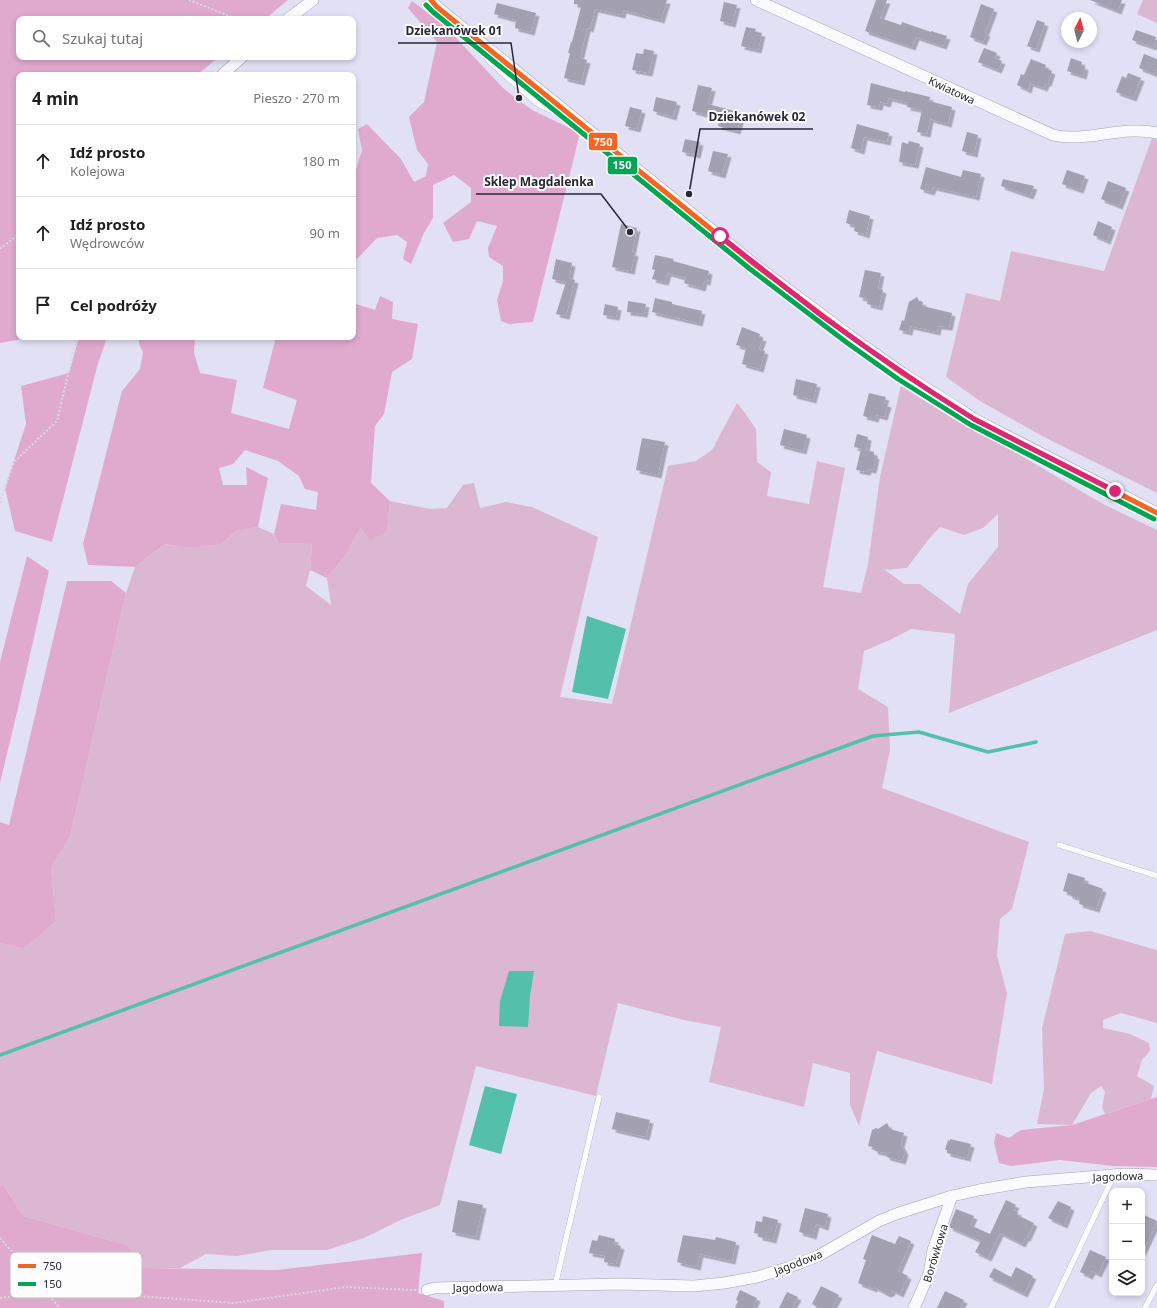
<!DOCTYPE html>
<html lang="pl">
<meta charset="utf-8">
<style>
body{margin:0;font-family:"Noto Sans",sans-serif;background:#f6f6f6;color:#202124}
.controls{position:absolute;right:12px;bottom:12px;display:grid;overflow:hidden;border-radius:8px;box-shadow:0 2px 6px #0003}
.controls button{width:36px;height:36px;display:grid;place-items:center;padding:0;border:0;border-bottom:1px solid #e0e0e0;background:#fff;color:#202124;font:20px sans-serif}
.compass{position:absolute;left:1061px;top:12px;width:36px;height:36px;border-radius:50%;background:#fff;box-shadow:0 2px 6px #0003;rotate:6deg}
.stop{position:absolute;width:12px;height:12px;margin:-9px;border:3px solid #db2777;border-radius:50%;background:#fff}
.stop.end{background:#db2777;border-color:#fff;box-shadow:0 1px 4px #0008}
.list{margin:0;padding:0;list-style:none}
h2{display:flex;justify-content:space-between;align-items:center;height:52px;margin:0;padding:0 16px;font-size:17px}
h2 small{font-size:13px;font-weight:400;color:#757577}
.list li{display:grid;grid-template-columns:26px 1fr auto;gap:12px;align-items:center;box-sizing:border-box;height:72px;padding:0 16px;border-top:1px solid #e0e0e0}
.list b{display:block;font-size:15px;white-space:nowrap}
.list p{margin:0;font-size:13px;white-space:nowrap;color:#757577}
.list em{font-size:13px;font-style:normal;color:#757577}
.icon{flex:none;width:22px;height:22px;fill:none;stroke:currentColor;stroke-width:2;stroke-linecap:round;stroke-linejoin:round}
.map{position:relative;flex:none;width:1157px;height:1308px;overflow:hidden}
.search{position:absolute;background:#fff;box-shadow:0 2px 6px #0003;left:16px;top:16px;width:340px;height:44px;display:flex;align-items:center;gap:10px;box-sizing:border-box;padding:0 14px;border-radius:8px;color:#757577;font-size:15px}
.panel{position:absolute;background:#fff;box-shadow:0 2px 6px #0003;left:16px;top:72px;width:340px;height:268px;border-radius:8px}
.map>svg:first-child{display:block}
.green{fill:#dcb7d2;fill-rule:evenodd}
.forest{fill:#dfaace}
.water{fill:#54bfaa}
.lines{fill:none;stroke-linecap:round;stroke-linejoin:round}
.stream{stroke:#54bfaa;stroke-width:3.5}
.building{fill:#a2a0b1;filter:url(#shadow)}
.service-casing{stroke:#a3a2b3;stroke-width:6}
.minor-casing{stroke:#a3a2b3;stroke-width:12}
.path{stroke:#d8d8de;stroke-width:2;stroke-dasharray:2 2;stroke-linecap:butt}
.service{stroke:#fbfafe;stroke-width:5.5}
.minor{stroke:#fbfafe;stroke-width:11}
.bus-1-casing{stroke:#fdfdfd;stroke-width:8}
.bus-2-casing{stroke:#fdfdfd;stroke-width:8}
.bus-1{stroke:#f26522;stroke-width:5}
.bus-2{stroke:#00a651;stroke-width:5}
.route{stroke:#db2777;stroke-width:5}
.labels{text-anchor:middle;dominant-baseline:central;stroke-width:4;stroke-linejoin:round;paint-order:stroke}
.street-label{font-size:11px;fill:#292739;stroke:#fdfdfd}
.key{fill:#fdfdfd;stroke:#bdbdc2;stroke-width:1}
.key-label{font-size:11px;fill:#292739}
.leader{fill:none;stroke:#292739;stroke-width:1.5}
.callout-dot{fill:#292739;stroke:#fdfdfd;stroke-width:1.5}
.callout-label{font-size:12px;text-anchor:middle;font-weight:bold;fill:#292739;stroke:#fdfdfd;stroke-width:4;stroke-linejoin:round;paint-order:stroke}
.line-badge{stroke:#fdfdfd;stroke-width:1.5}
.badge-label{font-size:11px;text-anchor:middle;font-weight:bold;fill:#fff}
</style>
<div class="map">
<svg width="1157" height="1308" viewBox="0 0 1157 1308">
<defs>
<filter id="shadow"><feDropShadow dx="3.5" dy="3.5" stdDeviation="0" flood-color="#0004"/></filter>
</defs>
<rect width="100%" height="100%" fill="#e2e0f5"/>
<path class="green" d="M1143 0H1157V23L1137 14Z
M1152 138 1157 140V493L1044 437 980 401 946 377 966 293 1000 301 1011 251 1104 271Z
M901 385 1103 504 1157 530V630L949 713 955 634 911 629 892 639 864 651 858 689 888 707 890 750 882 788 1029 842 1012 909 1000 919 997 956 1007 993 992 1084 877 1051 859 1126 850 1105V1073L813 1063 804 1107 709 1082 721 1027 684 1020 618 1003 596 1096 476 1066 440 1205 403 1219 364 1238 327 1250H271L237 1256 206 1254 180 1268H145L127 1245 23 1216 4 1186H0V943L24 949 56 921 51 868 70 837 126 593 135 567 165 544 189 548 221 544 236 531 258 527 274 534 279 543 312 544 310 570 306 586 331 605 327 578 344 557 361 527 387 531 390 501 430 509 447 508 463 485 474 483 480 508 506 502 532 507 598 537 560 697 612 704 668 466 696 461 712 450 737 403 745 413 756 429 757 462 771 472 767 496 809 504 817 461 845 468 823 587 861 593 868 564 880 477ZM998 514V547L968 584 960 614 920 584H904L885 570 907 568 928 540 940 527 964 535 983 528Z
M1090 931 1157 950V1023L1121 1013 1103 1020V1028L1130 1034 1149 1043 1150 1051 1142 1060 1137 1076 1154 1086 1151 1099 1105 1114 1102 1107 1105 1092 1101 1086 1091 1093 1072 1125 1037 1124 1044 1089 1042 1028 1065 934Z"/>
<path class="forest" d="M0 0H288L265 19H19V57H219L197 75H19V337H34L0 343Z
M412 1 445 26 503 88 518 100 534 111 580 133 533 322 509 324 501 321 497 300 503 281V266L489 257 488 248 497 226 477 221 469 239 453 242 443 223 471 202V188L454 175 433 185V218L424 233 411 264 403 259 407 242 397 235 377 238 356 260 353 272V180L362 150 358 129 367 124 401 159 414 182 426 176 428 164 417 150 409 117 424 102 437 42 408 8Z
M380 296 393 302 392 319 418 324 412 359 392 372 384 414 375 426 371 483 390 501 387 531 370 540 361 527 344 557 327 578 310 570 312 544 279 543 274 534 281 504 316 510 318 492 305 489 299 476 278 461 245 450 233 464 219 468 223 485H247L246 467 268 478 258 527 236 531 221 544 189 548 165 544 135 567 88 565 83 544 122 391 140 369 143 352 139 344V337H195L194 353 200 373 237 380 231 413 289 429 297 400 263 388 276 337H353V303L375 310Z
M79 337H107L97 367 52 542 15 531 5 488 26 424 21 386 69 373Z
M27 556 49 571 18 708 0 783V662Z
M67 581H111L126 593 70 837 51 868 56 921 24 949 0 943V822L9 825Z
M1157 1097V1167L1113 1166 1060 1160 1011 1166 999 1163 994 1143 996 1133 1009 1138 1021 1130 1072 1125Z
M0 1186H4L23 1216 127 1245 145 1268 277 1270 422 1253 418 1293 444 1301V1308H0Z"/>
<path class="water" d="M587 616 626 629 608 699 572 692Z
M509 971H534L530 996 528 1027 499 1026 500 1001Z
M485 1086 517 1094 501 1154 469 1145Z"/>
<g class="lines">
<path class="stream" d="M0 1055 873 736 919 732 988 752 1036 742"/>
</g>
<path class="building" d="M574 0H667L661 20 623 10 622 15 595 9 590 29 587 28 580 58 587 60 581 82 564 78 570 53H568L571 42H572L581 7V5L574 4Z
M876 0H887L880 18 901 25 902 22 931 32V31L947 36 943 46 916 37 912 47 865 31Z
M1090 0H1122L1118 11Z
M724 2 737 5 732 24 720 21Z
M497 3 536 13 531 32 515 28 516 20 494 14Z
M981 4 994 9 985 33H987L983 42 970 37Z
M1037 20 1045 23 1036 49 1027 46Z
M746 27 756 29 755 32 762 33 758 50 741 46Z
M1136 30 1156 37 1153 47 1132 40Z
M984 48 997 53 995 58 1002 61 998 70 978 62Z
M644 49 654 51 649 73 632 70 636 53 643 54Z
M1144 54 1157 59V68L1155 74 1139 68Z
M1071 58 1082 62 1081 65 1085 67 1083 76 1067 71Z
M1031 59 1046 65 1045 68 1052 71 1048 83H1046L1044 88 1030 83 1028 90 1017 85 1021 74 1024 75Z
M1128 73 1141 78 1133 98 1116 92 1122 76 1126 78Z
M871 83 905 92V91L930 97 929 101 952 107 948 124 930 119 927 134 917 132 922 110 907 107 908 103 889 98 887 104 880 102 879 107 867 105Z
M698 85 712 88 708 104 742 113 737 131 718 126 720 118 692 111Z
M656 97 677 102 673 117 653 111Z
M630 107 642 110 637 129 625 126Z
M857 124 889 133 887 142 864 137 861 151 851 148Z
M967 132 978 135 974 154 962 151Z
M685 139 700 142 697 155 682 152Z
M909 141 920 144 915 165 899 162 902 142 908 144Z
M713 151 728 154 722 175 708 171Z
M926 167 961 177 963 170 981 174 976 197 933 187 931 192 920 189Z
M1067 170 1085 176 1080 190 1062 184Z
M1003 179 1034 186 1030 196 1001 186Z
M1108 181 1126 188 1119 206 1101 199Z
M849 210 870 216 866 235 854 231 855 226 846 223Z
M1098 221 1112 227 1107 241 1093 235Z
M621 224 637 228 632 252 635 253 631 271 612 267Z
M655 255 674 259 673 261 709 271 707 282 704 281 702 288 684 283 686 278 668 273 665 282 652 279 655 270 652 269Z
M556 259 572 263 569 278 575 280 566 316 556 314 566 282 552 279Z
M865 270 881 273 878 288 883 290 879 307 867 304 868 299 859 297Z
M917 297 919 301 923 302 922 306 952 313 949 327 938 326 937 332 910 326 909 332 899 330 902 320 904 321 909 302Z
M655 298 672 302V304L702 311 699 323 652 312Z
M628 301 646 304 644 314 627 312Z
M605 304 618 307 616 317 603 315Z
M742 327 760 334 759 337 763 338 759 349 765 351 760 369 742 364 746 348 736 345Z
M796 379 817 384 813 400 793 395Z
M869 393 886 397 884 403 888 404 884 417 876 415 875 419 863 416Z
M784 429 807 435 803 451 780 445Z
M857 434 868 437 866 450 874 452V455L876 456 873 470 868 469 867 472 856 470 861 449H863L854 447Z
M642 438 665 442 658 475 636 470Z
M1068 873 1085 878 1084 882 1103 889 1096 909 1079 904 1080 899 1069 895V893L1063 891Z
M616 1112 650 1120 646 1137 612 1129Z
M887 1123 890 1129 904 1133 901 1144 905 1152 902 1161 887 1157 885 1153 875 1151 873 1147 868 1146 872 1130 876 1128 878 1129Z
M950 1139 971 1144 967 1158 947 1153V1150H945L948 1140 950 1141Z
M458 1200 483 1205 476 1237 452 1232Z
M1006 1200 1016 1205 1013 1210 1018 1212 1017 1215 1034 1223 1027 1238H1025L1022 1244 1000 1233 988 1258 975 1252 981 1241 949 1227 956 1209 974 1216 970 1225 990 1234Z
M1058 1201 1071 1207 1064 1225 1048 1218Z
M805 1208 828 1214 825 1227 816 1224 813 1236 799 1232Z
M1142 1214 1157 1221 1142 1253Z
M763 1216 778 1220 773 1240 759 1237V1234L754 1233 756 1221 762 1222Z
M599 1235 615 1239 614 1244 621 1246 616 1264 604 1262 605 1256 589 1253 592 1240 597 1241Z
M683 1235 715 1240 716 1237 736 1242 732 1261 700 1254 697 1267 677 1262Z
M872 1235 895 1244 899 1236 911 1241 898 1271 908 1276 900 1294 892 1290 891 1293 887 1294 874 1287V1289L858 1283 866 1260 863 1259Z
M1090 1250 1106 1257 1098 1274 1092 1271 1089 1276 1080 1272Z
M1016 1267 1033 1276 1024 1294 989 1277 994 1268 1011 1277Z
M821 1286 839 1295 832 1308H819L812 1304Z
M740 1290 757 1298 753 1308H735L738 1301 736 1300Z
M945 1291 964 1300 960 1308H937Z
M787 1292 798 1297 792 1308H779Z"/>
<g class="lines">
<g class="service-casing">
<path id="service" d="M482 45 483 52 490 62 538 104 548 109 563 112
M1059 845 1157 876
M555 1286 599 1097
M1051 1308 1114 1175
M1145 1308 1157 1285"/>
</g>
<g class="minor-casing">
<path id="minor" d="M431 0 437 7 754 264 850 336 902 373 961 410 974 419 1157 513
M756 0 1053 135C1087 143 1122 125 1157 133
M288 19 313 0
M222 75 242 57
M427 1290 434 1288 619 1284 694 1286 724 1283 757 1277 787 1268 818 1256 879 1221 896 1214 952 1196 979 1190 1026 1182 1124 1174 1157 1175
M914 1308 929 1274 933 1250 952 1196"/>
</g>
<path class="path" d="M189 0 237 19
M0 249 19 234
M0 503 14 462 57 421 77 337
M0 1238 60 1308
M0 1298 47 1292 109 1294 234 1303 345 1287 417 1290"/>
<use href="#service" class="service"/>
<use href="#minor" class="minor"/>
<g class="bus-1-casing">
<path id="bus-1" d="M431 0 437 7 754 264 850 336 902 373 974 419 1157 513"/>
</g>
<g class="bus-2-casing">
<path id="bus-2" d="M426 5 433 12 750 269 846 342 898 379 971 425 1154 519"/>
</g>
<use href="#bus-1" class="bus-1"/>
<use href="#bus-2" class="bus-2"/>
</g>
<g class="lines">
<path class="route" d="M720 236 822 316 867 348 933 393 974 419 1115 491"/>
</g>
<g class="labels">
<g class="street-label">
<text transform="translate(952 90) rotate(25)">Kwiatowa</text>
<text transform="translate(1118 1176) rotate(-2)">Jagodowa</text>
<text transform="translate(935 1253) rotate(-73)">Borówkowa</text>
<text transform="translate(798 1262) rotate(-21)">Jagodowa</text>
<text transform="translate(478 1287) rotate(-1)">Jagodowa</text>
</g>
</g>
<rect x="10" y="1252" width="132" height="46" rx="6" class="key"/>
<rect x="18" y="1264" width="18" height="4" fill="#f26522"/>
<rect x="18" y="1282" width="18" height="4" fill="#00a651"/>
<g class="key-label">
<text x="43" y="1270">750</text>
<text x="43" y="1288">150</text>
</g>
<path class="leader" d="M519 98L511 43H398M689 194L700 129H813M630 232L601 194H476"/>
<g class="callout-dot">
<circle cx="519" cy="98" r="4"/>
<circle cx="689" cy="194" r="4"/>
<circle cx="630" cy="232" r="4"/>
</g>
<g class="callout-label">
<text x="454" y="35">Dziekanówek 01</text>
<text x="757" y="121">Dziekanówek 02</text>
<text x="539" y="186">Sklep Magdalenka</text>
</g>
<g class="line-badge">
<rect x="588" y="132" width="30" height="19" rx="4" fill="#f26522"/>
<rect x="607" y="156" width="31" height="19" rx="4" fill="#00a651"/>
</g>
<g class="badge-label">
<text x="603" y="146">750</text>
<text x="622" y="169">150</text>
</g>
</svg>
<div class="controls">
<button>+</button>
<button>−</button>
<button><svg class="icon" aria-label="layers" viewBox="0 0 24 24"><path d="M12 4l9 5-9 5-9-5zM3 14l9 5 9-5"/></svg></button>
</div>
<svg class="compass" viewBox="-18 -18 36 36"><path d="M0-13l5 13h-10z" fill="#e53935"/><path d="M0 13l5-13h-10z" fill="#757577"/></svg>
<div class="stop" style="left:720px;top:236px"></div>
<div class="stop end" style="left:1115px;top:491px"></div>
<div class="search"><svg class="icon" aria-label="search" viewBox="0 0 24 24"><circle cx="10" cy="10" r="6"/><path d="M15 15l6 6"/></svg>Szukaj tutaj</div>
<section class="panel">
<h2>4 min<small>Pieszo · 270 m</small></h2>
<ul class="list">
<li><svg class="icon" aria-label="ahead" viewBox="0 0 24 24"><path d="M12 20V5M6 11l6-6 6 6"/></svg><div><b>Idź prosto</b><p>Kolejowa</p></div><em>180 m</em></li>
<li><svg class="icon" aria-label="ahead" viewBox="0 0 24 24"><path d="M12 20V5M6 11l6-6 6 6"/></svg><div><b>Idź prosto</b><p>Wędrowców</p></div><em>90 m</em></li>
<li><svg class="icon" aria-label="arrive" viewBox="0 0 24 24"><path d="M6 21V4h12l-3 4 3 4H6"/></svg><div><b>Cel podróży</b></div></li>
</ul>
</section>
</div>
